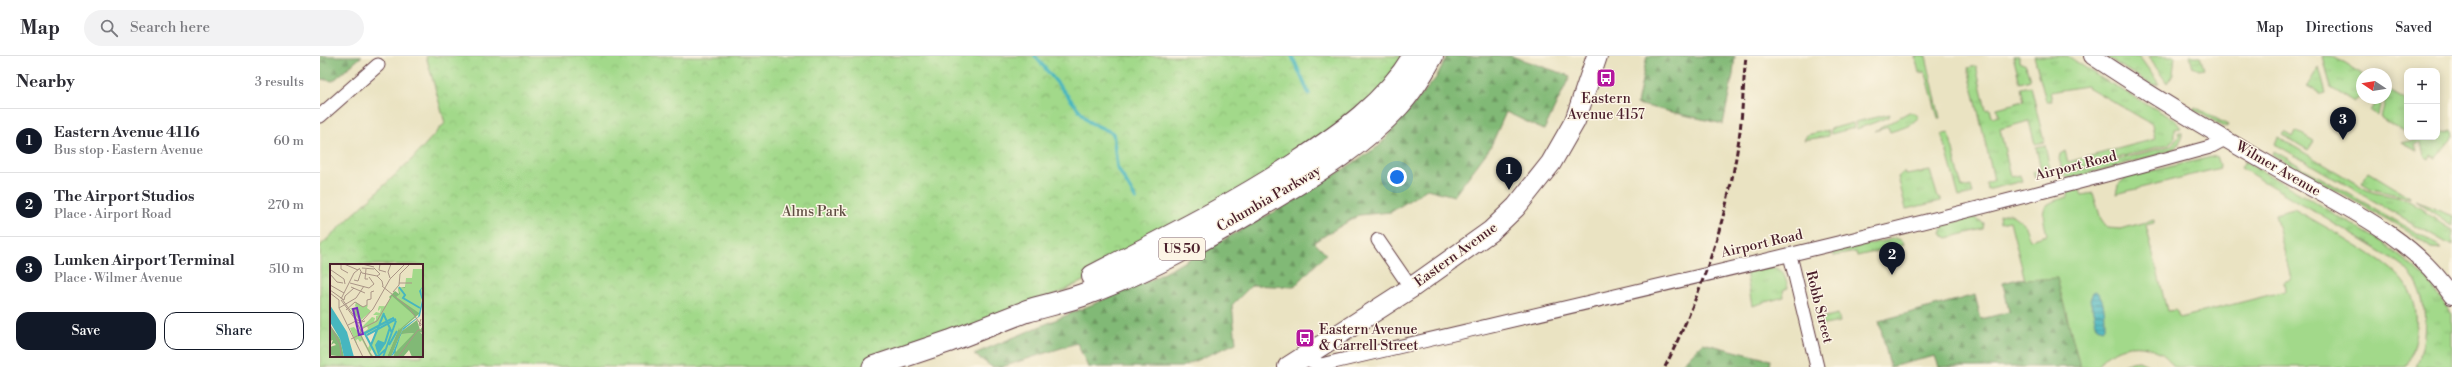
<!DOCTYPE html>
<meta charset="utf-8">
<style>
body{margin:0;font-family:"Libre Bodoni",serif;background:#f2f2f3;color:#2b2b33}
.controls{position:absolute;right:12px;top:12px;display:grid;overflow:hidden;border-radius:8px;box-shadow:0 2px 10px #0003}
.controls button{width:36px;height:36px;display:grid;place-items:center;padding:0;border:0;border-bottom:1px solid #e1e1e2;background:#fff;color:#2b2b33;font:20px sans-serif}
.compass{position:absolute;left:2036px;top:12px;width:36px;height:36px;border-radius:50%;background:#fff;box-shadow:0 2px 10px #0003;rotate:282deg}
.you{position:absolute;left:1077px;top:121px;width:14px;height:14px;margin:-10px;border:3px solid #fff;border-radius:50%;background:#1a73e8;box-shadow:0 0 0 6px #1a73e833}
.badge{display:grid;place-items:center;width:26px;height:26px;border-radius:50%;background:#111827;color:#fff;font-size:13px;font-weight:700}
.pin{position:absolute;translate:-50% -33px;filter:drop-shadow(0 1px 2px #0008)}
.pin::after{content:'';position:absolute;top:21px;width:14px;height:12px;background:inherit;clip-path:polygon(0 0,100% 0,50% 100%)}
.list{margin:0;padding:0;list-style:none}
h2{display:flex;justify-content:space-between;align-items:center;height:52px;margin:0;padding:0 16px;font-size:17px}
h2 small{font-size:13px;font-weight:400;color:#7c7c81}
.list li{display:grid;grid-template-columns:26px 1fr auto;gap:12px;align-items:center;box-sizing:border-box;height:64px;padding:0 16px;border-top:1px solid #e1e1e2}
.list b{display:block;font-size:15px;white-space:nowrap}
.list p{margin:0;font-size:13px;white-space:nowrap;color:#7c7c81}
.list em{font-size:13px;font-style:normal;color:#7c7c81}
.actions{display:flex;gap:8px;padding:12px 16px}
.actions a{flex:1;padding:9px 0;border:1px solid #111827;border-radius:12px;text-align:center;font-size:14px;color:#111827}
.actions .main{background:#111827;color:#fff}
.icon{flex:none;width:22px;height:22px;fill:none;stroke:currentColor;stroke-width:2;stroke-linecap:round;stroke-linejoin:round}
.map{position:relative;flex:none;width:2132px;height:311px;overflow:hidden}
header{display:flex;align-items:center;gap:24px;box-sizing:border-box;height:56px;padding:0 20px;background:#fff;border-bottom:1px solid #e1e1e2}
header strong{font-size:19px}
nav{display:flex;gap:22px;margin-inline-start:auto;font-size:14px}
.search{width:280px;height:36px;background:#f2f2f3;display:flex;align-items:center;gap:10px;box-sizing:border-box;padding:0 14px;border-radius:22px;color:#7c7c81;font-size:15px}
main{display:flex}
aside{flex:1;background:#fff}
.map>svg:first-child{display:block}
.grass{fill:url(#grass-tufts);stroke:#767c5a}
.forest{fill:url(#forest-firs);stroke:#666c50}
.park{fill:url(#park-crowns);stroke:#767c5a;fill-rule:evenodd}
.pitch{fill:#a2d98a;stroke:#767c5a}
.water{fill:url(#water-rules);stroke:#486a75}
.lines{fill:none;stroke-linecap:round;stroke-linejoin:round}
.stream{stroke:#47b6bf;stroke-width:3.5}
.minor-casing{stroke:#623c42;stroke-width:15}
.tertiary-casing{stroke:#623c42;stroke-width:18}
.primary-casing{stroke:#623c42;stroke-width:22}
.trunk-casing{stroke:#623c42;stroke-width:23}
.motorway-casing{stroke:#623c42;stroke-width:24}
.minor{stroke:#fff;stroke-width:13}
.tertiary{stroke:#fff;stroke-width:16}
.primary{stroke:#fff;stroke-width:20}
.trunk{stroke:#fff;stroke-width:21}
.motorway{stroke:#fff;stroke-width:22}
.rail{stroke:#4a1f2b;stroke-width:3;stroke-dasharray:6 3;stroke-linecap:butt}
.labels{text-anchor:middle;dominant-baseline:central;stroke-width:3;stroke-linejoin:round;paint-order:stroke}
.shield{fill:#fcf5e5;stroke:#7f5f63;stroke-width:1}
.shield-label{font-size:13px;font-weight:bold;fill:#4a1f2b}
.poi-label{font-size:14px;fill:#4a1f2b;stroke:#fcf5e5}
.street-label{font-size:14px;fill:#4a1f2b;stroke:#fcf5e5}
.park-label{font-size:14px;fill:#604e43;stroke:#fcf5e5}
.inset-river{fill:none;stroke:#47b6bf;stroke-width:2}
.inset-road{fill:none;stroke:#aa9586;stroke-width:1}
.view{fill:#7b2cbf;fill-opacity:0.15;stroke:#7b2cbf;stroke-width:2}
.inset-edge{fill:none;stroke:#4a1f2b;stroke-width:2}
</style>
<header>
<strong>Map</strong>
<div class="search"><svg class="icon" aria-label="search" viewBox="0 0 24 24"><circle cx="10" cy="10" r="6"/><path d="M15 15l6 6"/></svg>Search here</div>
<nav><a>Map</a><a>Directions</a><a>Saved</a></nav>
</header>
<main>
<aside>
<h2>Nearby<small>3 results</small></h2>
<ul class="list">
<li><span class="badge">1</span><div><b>Eastern Avenue 4116</b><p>Bus stop · Eastern Avenue</p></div><em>60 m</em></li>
<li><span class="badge">2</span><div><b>The Airport Studios</b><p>Place · Airport Road</p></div><em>270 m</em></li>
<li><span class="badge">3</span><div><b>Lunken Airport Terminal</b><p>Place · Wilmer Avenue</p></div><em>510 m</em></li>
</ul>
<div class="actions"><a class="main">Save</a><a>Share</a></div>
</aside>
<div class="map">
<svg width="2132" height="311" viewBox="0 0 2132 311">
<defs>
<pattern id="grass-tufts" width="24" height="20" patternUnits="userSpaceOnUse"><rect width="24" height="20" fill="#a2d98a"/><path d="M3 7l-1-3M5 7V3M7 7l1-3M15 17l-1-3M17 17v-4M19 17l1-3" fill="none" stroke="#8dba77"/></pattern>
<pattern id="forest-firs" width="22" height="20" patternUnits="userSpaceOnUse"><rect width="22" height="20" fill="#81b976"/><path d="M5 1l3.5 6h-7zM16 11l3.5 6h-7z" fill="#6c9661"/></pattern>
<pattern id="park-crowns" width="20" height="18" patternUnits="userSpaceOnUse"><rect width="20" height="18" fill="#a2d98a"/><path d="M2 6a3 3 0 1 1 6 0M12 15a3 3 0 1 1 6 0" fill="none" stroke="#8dba77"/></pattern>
<pattern id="water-rules" width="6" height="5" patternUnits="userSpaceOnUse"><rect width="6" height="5" fill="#47b6bf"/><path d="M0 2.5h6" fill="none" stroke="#3d939b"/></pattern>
</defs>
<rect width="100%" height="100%" fill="#fcf5e5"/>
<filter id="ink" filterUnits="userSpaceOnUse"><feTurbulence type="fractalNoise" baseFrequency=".025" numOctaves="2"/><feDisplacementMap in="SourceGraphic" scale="8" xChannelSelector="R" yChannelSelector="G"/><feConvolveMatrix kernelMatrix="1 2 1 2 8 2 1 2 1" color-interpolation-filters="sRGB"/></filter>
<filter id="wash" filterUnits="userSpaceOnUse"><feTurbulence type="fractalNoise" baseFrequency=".012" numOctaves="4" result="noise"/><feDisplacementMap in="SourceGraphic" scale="16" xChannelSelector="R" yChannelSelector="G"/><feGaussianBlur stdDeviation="0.9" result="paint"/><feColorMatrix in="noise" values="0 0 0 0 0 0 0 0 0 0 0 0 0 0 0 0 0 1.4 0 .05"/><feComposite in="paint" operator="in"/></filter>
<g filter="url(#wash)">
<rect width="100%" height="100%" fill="#eae3c2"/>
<path class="grass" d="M1595 0H1606L1620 62H1618L1606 18 1604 16 1599 17Z
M1693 0H1699V6L1706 9 1710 24 1700 27Z
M1714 0H1748L1779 21 1855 64 1861 72 1855 73V82L1849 88 1743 116 1739 103 1740 98 1745 95 1748 106 1835 83 1832 68 1766 30 1730 36 1732 45H1726Z
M1784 0H1819L1839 28 1832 29Z
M1828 0H1855L1853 18 1847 27Z
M1870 0H1880L1884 13 1879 14 1873 11Z
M2003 0H2012L2042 18V39L2034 46 2011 32Z
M1656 10 1666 54 1670 53 1672 61 1679 60 1677 52 1704 45 1701 32 1711 30 1724 86 1715 88 1709 65 1680 73 1691 121 1700 119 1702 125 1667 134 1666 127 1674 124 1648 12Z
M1999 11 2006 37 2002 38 1987 30Z
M2068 34 2087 45V78L2061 62Z
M2058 42H2062L2058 60 2050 55Z
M1875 51 1908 69 1906 72 1873 53Z
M1589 56 1594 57 1599 61 1589 70 1570 76 1568 71 1555 75Z
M1570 58 1569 61 1537 73 1535 66Z
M1533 67 1534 72 1511 78 1510 73Z
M1508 74 1509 80 1484 84 1487 79Z
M2131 74 2132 82 2116 102 2111 99 2109 103 2104 100 2101 86 2095 88 2097 95 2082 87 2104 81H2117V78Z
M1976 75 1994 85 1988 94 1963 79 1965 76 1973 81Z
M1859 76H1862V83L1856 92 1840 98 1748 123 1743 118 1850 90 1860 80Z
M1629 77 1642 132 1651 130 1653 138 1639 141 1622 78Z
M1958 81 2047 134C2060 139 2074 139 2087 144 2103 152 2116 166 2132 174V190L1955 88Z
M1725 89 1731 118 1715 122 1713 116 1721 114 1716 91Z
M1954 95 2120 190 2122 193 2111 192 2086 174 1953 99Z
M1896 100 1900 112 1796 138 1798 129 1806 121Z
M1925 105 2065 188 2105 221 2132 258V311H2096C2108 281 2110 240 2087 214 2082 209 2075 205 2070 201L1921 112Z
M1585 115 1586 119 1610 115 1618 142H1621V145L1586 153 1578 121Z
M2049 116 2090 141V142L2052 133 2042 127Z
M2096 145 2132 160V169L2130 168Z
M1653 161 1664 167 1663 173 1627 182 1621 178 1624 169Z
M1576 182 1583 185 1584 189 1537 200 1536 196 1514 200 1513 196Z
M1449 211C1463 212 1465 219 1468 232L1463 234 1464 241 1432 250 1426 216Z
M1518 258 1520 266 1499 270 1498 263Z"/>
<path class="forest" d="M0 0H42L13 25 0 23Z
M1127 0H1191L1250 20 1224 74 1186 56 1170 92 1134 140 1107 133 1071 156 1039 159 994 186 1006 198 974 231 932 229 912 249 916 287 861 311H768L757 287 682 311H672L654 298 833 223 981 141 1059 90 1116 22Z
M1327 0H1415L1413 19 1403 68 1317 48Z
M1737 221 1760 311H1619L1615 300 1570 311 1559 265 1655 239 1661 263 1689 256 1683 227 1698 223Z
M1383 287 1450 304 1449 311H1359Z"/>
<path class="park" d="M106 0H1094L1036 66 771 221 741 236 553 311H0V190L92 103 125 67ZM11 209H102V300H11Z"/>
<path class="pitch" d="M1759 133 1762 139 1773 137 1781 163 1788 172 1800 173 1834 164V167L1826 169 1847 255 1856 254 1860 262 1965 235 1964 226 1971 223 1955 158 1974 153C2000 168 2070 205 2085 227 2102 251 2098 286 2086 311H1854C1838 283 1794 282 1778 311H1760L1737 222 1705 224 1690 165 1680 167 1679 159 1690 157 1704 168 1710 184 1727 179C1721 153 1719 148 1748 141V136Z
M1819 305 1832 311H1799L1810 306Z"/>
<path class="water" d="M1776 235C1785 244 1785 259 1785 271L1783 273 1777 271 1770 244 1773 236Z"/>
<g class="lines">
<path class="stream" d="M715 0 769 66 793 77 797 111 816 143
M972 0 989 38"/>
</g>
</g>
<g filter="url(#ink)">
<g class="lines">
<g class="minor-casing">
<path id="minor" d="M0 60 58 9
M1058 184 1091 232
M1470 199 1497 311
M984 302 1001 309C1298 239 1596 172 1890 91L1905 83"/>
</g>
<g class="tertiary-casing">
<path id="tertiary" d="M1772 0C1830 39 1889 74 1950 109 2013 146 2090 176 2132 240"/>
</g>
<g class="primary-casing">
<path id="primary" d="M968 311 1091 232 1171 175 1196 151 1231 107 1255 65 1277 0"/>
</g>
<g class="trunk-casing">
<path id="trunk" d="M553 311 630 285 707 255"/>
</g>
<g class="motorway-casing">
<path id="motorway" d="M773 220C842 184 912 150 977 107 1021 78 1066 47 1094 0
M707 255C727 249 748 245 768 237 833 213 897 176 957 140 999 115 1044 87 1078 50 1092 35 1102 18 1112 0"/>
</g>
<use href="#minor" class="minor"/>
<use href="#tertiary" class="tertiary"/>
<use href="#primary" class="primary"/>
<use href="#trunk" class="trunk"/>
<use href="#motorway" class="motorway"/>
<path class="rail" d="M1345 311C1381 238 1408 162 1419 82 1423 55 1423 27 1426 0"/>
</g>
</g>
<defs>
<g id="bus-square" transform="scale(1)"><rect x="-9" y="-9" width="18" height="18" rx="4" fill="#b5179e" stroke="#fcf5e5"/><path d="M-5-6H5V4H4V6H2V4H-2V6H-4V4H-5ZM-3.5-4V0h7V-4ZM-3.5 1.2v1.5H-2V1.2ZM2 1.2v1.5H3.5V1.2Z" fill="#fff"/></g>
</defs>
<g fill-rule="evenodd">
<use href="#bus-square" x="1286" y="22"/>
<use href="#bus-square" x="985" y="282"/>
</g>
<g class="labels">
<rect class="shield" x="839" y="182" width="46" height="22" rx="3"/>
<g class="shield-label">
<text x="862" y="193">US 50</text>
</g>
<g class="poi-label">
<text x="1286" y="43">Eastern<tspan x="1286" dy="16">Avenue 4157</tspan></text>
<text x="999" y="274" text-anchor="start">Eastern Avenue<tspan x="999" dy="16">&amp; Carrell Street</tspan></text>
</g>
<g class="street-label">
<text transform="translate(1756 110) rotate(-14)">Airport Road</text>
<text transform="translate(1958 113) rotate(30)">Wilmer Avenue</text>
<text transform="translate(949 143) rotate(-30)">Columbia Parkway</text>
<text transform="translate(1442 188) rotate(-13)">Airport Road</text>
<text transform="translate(1136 199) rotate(-36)">Eastern Avenue</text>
<text transform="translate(1499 251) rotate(76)">Robb Street</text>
</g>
<g class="park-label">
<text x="494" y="156">Alms Park</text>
</g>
</g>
<g transform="translate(10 208)">
<rect width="93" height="93" fill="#eae3c2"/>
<path d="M49 42 78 43 57 93H53L67 57 52 93H47L41 81 48 65 66 55 62 53 60 56H64L49 63 54 49 46 65 36 70 34 68 38 65 37 62 33 64 31 70 38 84 40 80 42 85 40 88 44 93H41L32 76 30 78 28 75 26 76 28 84 20 64 24 63 30 70 31 64 42 53 45 54 44 58 46 56V52L49 51H43L46 48 50 49 51 44 48 47V45ZM85 69 77 79 66 89 67 79 72 70Z" fill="#a2d98a"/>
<path d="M76 20 82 43 90 25 89 50 73 64 61 93H57L69 64 80 55 59 33 65 27 69 30 68 24 75 23ZM87 56 90 66 93 62V69L90 68 93 71V93H82L79 86 73 93H63L66 85V88L84 69 72 70 68 76 72 67ZM0 61 10 75 14 93 0 91V83L6 81 4 79 1 81 3 76 0 77Z" fill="#81b976"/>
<path d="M83 5H93V28L89 49 66 33 70 30 68 24H75L76 14H82ZM62 32 85 52 69 66 71 51 61 52 54 44ZM26 38 33 43 38 41 37 44 41 47 30 57 20 44 28 45 25 42Z" fill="#a2d98a"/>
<path d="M93 22 91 26 93 38 90 52 72 67 65 89 61 93 73 64 88 53 92 36 89 27ZM0 41 17 68 24 93H14L10 75 0 58ZM48 76 56 79 48 91 45 81Z" fill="#47b6bf"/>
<path class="inset-river" d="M69 23 75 31 73 34 90 44M54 51 62 69M34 68 47 93M35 69 63 54 66 58M37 71 66 55M55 79 60 63M41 81 54 49M59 81 67 67M47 93 56 85M53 93 66 57"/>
<path class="inset-road" d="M11 0V5L18 9M14 0 28 6M32 0 44 3M50 0 49 6 56 8M29 4 32 9 47 12 52 17 53 22M32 4 44 5M44 4 50 10 47 12M36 5 35 15H38M1 6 14 15 15 20M0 10 7 18 13 19M39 13 44 20 39 24M60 14 58 8 61 0M24 16 28 17 31 8M20 19 39 24M69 19H82M0 21 14 29M52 22 79 44 89 58 91 60V61L90 62 89 60 90 59V58L91 55M21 23 35 29M0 26 14 36M63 28 69 21 70 10 80 0M0 29 9 36V44L33 93M11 35 24 9 29 5M12 35 27 56 32 57 43 45 60 15 75 0M11 36 28 59 35 57M14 36 15 32 24 24M9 44 26 34 34 22M16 46 25 38 33 43 37 41V36L41 35V28L44 27M0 61 10 81 11 93M18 61 26 57 31 67M30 70 42 93M21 75 29 71 33 64 47 57 61 33M68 93 88 66H93"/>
<path class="view" d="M27 44 33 70 29 71 23 45Z"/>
<rect width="93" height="93" class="inset-edge"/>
</g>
</svg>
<div class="controls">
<button>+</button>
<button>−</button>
</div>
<svg class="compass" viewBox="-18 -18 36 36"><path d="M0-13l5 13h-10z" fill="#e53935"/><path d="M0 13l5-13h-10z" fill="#7c7c81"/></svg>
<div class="you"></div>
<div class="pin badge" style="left:1189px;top:134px">1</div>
<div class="pin badge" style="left:1572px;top:219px">2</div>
<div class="pin badge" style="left:2023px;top:84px">3</div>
</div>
</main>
